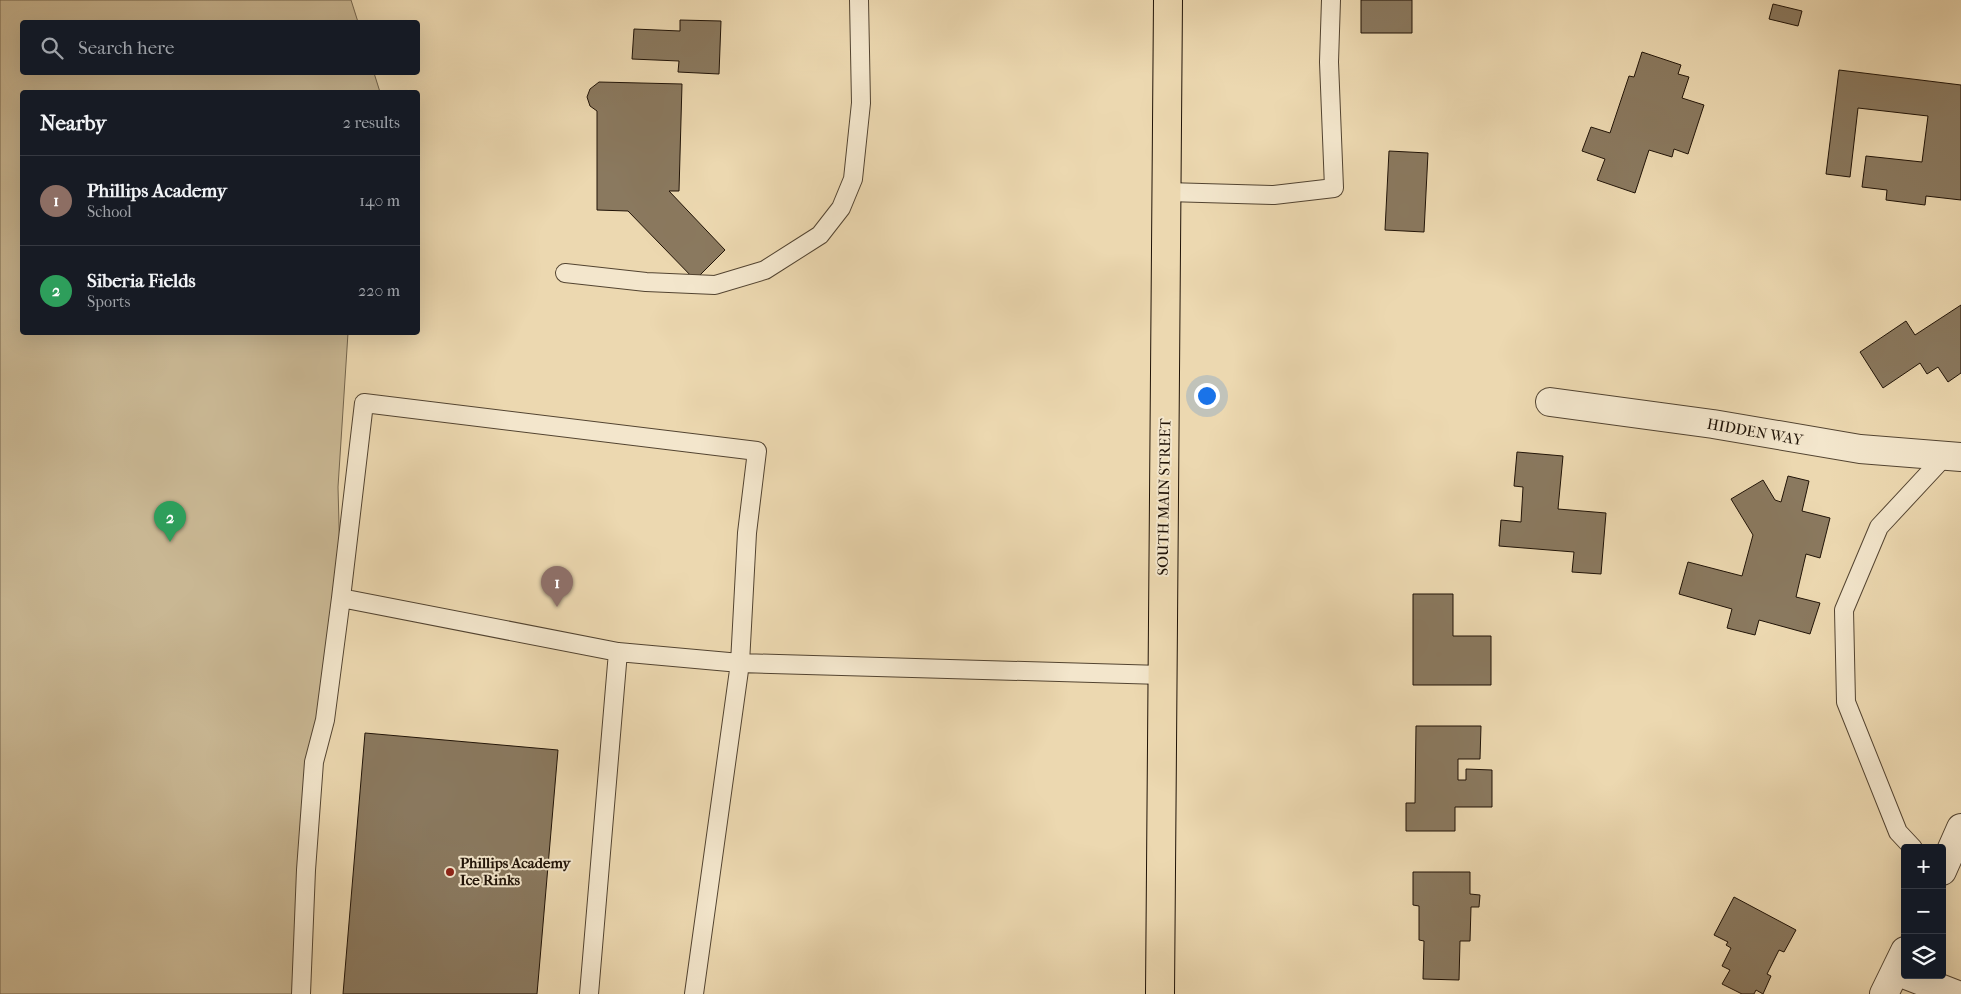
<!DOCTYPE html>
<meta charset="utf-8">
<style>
body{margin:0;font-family:"IM FELL French Canon",serif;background:#242831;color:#f1f3f6}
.controls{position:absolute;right:15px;bottom:15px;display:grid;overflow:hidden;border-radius:5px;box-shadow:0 5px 20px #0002}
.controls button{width:45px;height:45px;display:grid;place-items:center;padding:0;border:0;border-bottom:1px solid #363941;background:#171b24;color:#f1f3f6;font:25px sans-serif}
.you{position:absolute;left:1206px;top:395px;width:18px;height:18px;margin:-12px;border:4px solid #fff;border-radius:50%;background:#1a73e8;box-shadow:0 0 0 8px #1a73e833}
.badge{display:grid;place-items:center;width:32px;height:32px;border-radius:50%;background:#c59692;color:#fff;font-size:16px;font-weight:700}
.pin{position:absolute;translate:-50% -41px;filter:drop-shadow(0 1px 2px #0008)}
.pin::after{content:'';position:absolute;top:26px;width:18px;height:15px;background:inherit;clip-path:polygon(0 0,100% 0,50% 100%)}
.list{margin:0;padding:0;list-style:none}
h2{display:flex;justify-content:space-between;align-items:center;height:65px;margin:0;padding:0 20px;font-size:21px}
h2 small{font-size:16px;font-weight:400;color:#9ea1a6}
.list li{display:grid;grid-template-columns:32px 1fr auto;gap:15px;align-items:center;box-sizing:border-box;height:90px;padding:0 20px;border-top:1px solid #363941}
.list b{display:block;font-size:19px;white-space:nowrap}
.list p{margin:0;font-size:16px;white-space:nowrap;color:#9ea1a6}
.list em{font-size:16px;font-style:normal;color:#9ea1a6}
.icon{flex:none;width:28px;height:28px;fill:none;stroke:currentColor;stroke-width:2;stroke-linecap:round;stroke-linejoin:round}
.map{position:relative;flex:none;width:1961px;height:994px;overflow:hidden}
.search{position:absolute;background:#171b24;box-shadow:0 5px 20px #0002;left:20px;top:20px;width:400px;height:55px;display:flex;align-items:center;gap:12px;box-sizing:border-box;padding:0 18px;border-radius:5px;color:#9ea1a6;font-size:19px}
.panel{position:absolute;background:#171b24;box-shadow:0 5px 20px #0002;left:20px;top:90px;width:400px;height:245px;border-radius:5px}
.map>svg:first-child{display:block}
.green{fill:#c9b793;stroke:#74654d}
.building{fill:#8a795f;stroke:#201307}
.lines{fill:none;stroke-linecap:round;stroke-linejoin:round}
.service-casing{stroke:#534431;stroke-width:20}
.minor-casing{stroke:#534431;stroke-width:30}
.tertiary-casing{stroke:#534431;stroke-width:30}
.primary-casing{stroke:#201307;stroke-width:30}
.service{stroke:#f3e6cc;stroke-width:18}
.minor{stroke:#f3e6cc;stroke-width:28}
.tertiary{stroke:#f3e6cc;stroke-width:28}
.primary{stroke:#ecd8b0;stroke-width:28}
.poi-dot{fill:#8f2418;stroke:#f3e6cc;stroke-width:2}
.labels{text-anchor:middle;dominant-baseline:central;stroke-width:4;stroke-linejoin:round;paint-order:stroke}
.street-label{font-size:15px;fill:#201307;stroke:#f3e6cc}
.poi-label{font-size:15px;font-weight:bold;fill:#201307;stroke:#f3e6cc;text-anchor:start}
</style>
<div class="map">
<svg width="1961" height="994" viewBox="0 0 1961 994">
<rect width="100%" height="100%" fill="#ecd8b0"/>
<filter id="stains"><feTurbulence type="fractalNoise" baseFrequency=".004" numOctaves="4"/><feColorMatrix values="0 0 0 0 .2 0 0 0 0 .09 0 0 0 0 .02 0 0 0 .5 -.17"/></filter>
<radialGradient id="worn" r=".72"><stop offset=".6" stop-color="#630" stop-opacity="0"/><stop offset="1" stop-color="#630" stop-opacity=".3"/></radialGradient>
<path class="green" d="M0 0H351L358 22H22V72L374 73 380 92H22V332L348 333 338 487 341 598 325 720 303 994H0Z"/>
<path class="building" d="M1361 0H1412V33H1361Z
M1773 4 1802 11 1798 26 1769 19Z
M680 20 721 21 719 74 678 72 679 61 632 59 634 29 680 31Z
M1642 52 1681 65 1678 74 1689 77 1682 98 1704 105 1688 154 1674 149 1672 157 1649 150 1635 193 1597 180 1605 159 1582 151 1591 127 1610 133 1629 76 1634 77Z
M1839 70 1961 85V200L1926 196 1925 205 1886 200 1887 190 1862 187 1866 156 1922 162 1928 116 1858 108 1850 177 1826 174Z
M599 82 682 84 679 191H669L725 250 695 280 628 211 597 210V111L590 106 587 97 590 89Z
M1389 151 1428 153 1424 232 1385 230Z
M1961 305V373L1948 382 1938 367 1927 374 1920 363 1883 388 1860 352 1906 321 1915 335Z
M1517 452 1563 456 1558 509 1606 513 1601 574 1572 572 1574 552 1499 546 1501 520 1521 522 1523 487 1514 486Z
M1788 476 1809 481 1802 511 1830 518 1820 558 1806 554 1796 597 1820 603 1810 634 1759 620 1755 635 1727 628 1732 609 1679 594 1688 562 1742 576 1753 535 1731 499 1763 480 1775 500 1781 502Z
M1413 594H1453V636H1491V685H1413Z
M1416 726H1481L1480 759H1458V780H1466V769L1492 770V807H1455V831H1406V803H1415Z
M365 733 558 750 537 994H343Z
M1413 872H1470V894L1480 895 1479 907H1471L1470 941H1460L1459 980 1423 979 1424 941 1419 940V906L1413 905Z
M1734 897 1796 930 1784 952 1779 950 1767 974 1771 976 1763 994 1756 990 1754 994H1742L1722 984 1730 970 1722 966 1731 948 1726 945 1728 942 1714 935Z"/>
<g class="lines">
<g class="service-casing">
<path id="service" d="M1167 192 1274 195 1334 188 1329 62 1331 0
M565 273 646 282 715 285 765 270 820 235 841 208 853 179 861 103 859 0
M341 598 364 403 757 451 747 533 740 663 694 994
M1913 848 1898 832 1846 702 1844 610 1879 527 1945 456
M301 994 306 870 314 762 325 720 341 598 618 652 740 663 1162 675
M589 994 618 652"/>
</g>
<g class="minor-casing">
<path id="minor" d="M1550 402 1713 424 1860 449 1961 457
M1906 975 1955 994"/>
</g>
<g class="tertiary-casing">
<path id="tertiary" d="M1942 871 1961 828
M1884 994 1905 951"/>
</g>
<g class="primary-casing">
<path id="primary" d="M1160 994 1168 0"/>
</g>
<use href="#service" class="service"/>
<use href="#minor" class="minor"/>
<use href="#tertiary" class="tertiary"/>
<use href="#primary" class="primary"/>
</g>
<circle class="poi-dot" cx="450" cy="872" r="5"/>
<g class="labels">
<g class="street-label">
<text transform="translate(1755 432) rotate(10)">HIDDEN WAY</text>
<text transform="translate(1164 497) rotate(-89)">SOUTH MAIN STREET</text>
</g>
<g class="poi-label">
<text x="460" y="863">Phillips Academy<tspan x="460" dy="17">Ice Rinks</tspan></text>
</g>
</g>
<rect width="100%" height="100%" filter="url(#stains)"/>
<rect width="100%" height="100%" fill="url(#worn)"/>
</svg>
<div class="controls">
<button>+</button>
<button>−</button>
<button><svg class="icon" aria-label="layers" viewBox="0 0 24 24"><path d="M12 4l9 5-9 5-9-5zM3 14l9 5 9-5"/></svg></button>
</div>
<div class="you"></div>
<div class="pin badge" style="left:557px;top:607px;background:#8d6e63">1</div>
<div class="pin badge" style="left:170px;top:542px;background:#2e9e5b">2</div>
<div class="search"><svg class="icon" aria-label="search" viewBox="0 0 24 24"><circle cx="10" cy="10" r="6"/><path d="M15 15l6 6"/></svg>Search here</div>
<section class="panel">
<h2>Nearby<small>2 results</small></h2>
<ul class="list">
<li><span class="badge" style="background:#8d6e63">1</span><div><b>Phillips Academy</b><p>School</p></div><em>140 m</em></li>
<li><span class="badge" style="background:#2e9e5b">2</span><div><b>Siberia Fields</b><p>Sports</p></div><em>220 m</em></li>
</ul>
</section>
</div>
